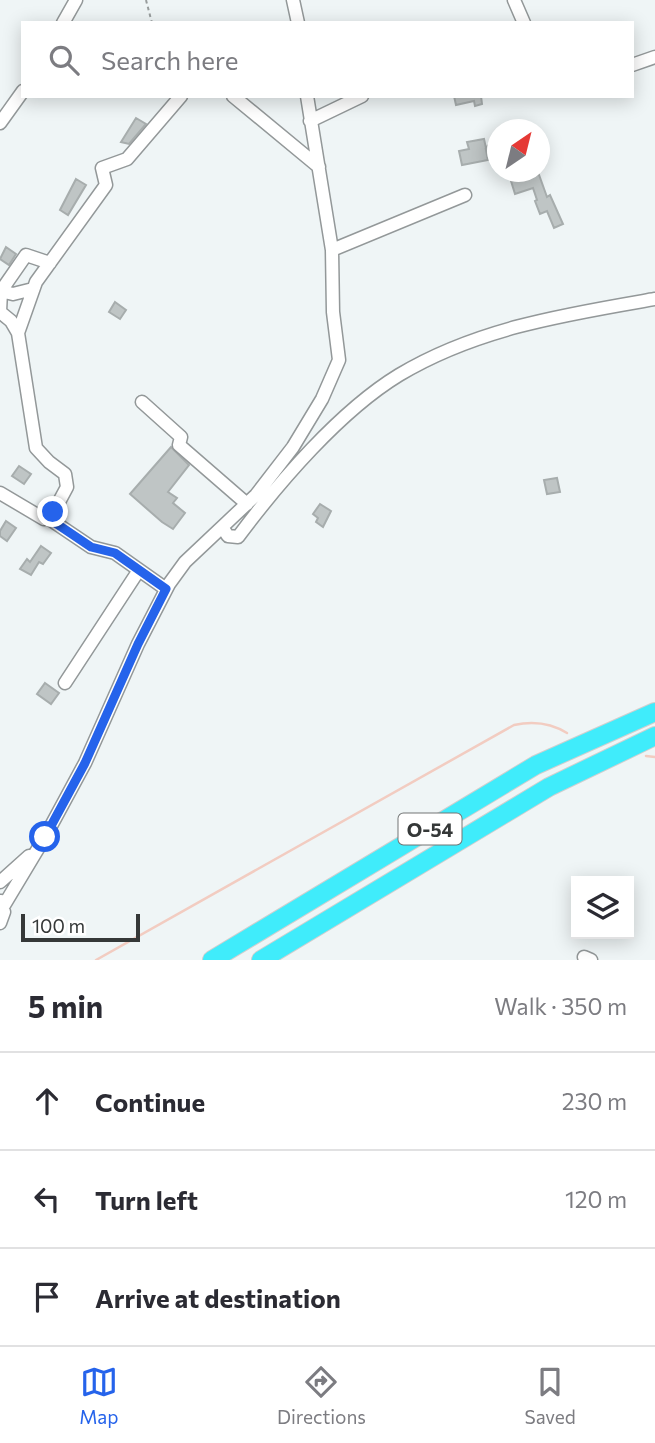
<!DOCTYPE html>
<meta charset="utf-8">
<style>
body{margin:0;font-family:Commissioner,sans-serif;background:#f7f7f7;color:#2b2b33}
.controls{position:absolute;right:21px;bottom:21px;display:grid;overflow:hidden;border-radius:0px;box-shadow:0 4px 18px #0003}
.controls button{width:63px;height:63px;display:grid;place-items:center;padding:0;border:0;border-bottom:2px solid #e1e1e2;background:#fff;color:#2b2b33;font:35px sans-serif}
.compass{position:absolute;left:487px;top:119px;width:63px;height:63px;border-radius:50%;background:#fff;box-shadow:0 4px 18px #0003;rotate:35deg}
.scale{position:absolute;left:21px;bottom:18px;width:119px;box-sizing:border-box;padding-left:7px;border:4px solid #353838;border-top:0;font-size:19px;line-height:24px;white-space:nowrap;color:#353838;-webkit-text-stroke:5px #fff;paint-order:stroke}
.stop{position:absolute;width:21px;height:21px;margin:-16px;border:5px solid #2563eb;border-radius:50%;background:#fff}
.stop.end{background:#2563eb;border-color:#fff;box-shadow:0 2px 7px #0008}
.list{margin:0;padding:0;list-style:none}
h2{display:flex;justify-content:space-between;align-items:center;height:91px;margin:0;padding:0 28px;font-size:30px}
h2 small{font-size:23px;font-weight:400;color:#7c7c81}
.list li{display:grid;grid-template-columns:46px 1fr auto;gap:21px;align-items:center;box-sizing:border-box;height:98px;padding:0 28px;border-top:2px solid #e1e1e2}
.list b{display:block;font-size:26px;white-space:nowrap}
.list em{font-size:23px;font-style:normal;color:#7c7c81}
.icon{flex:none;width:38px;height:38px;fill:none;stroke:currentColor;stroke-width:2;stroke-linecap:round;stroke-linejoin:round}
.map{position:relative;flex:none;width:655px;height:960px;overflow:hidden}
.search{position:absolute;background:#fff;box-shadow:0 4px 18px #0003;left:21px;right:21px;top:21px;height:77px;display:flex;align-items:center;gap:18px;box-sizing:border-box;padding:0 24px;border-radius:0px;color:#7c7c81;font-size:26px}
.sheet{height:385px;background:#fff}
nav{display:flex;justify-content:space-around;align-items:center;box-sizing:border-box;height:98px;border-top:2px solid #e1e1e2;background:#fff;font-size:19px;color:#7c7c81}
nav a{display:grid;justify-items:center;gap:4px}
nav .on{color:#2563eb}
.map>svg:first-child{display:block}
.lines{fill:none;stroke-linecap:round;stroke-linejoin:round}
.stream{stroke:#f2ccc1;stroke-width:2.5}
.building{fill:#bfc5c5;stroke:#a7adad;stroke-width:2}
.minor-casing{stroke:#939899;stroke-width:15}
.highway-casing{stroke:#cfcfcf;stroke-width:20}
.path{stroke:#999e9e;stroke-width:2;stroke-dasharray:3.5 3.5;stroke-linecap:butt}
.minor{stroke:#fff;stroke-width:12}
.highway{stroke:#40ecfb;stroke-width:18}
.route{stroke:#2563eb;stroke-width:9}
.labels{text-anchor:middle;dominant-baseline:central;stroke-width:5;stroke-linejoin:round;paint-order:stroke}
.shield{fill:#fff;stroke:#727474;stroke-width:2}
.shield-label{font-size:19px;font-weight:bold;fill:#353838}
</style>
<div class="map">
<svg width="655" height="960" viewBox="0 0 655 960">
<rect width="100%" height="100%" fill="#eff5f6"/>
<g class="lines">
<path class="stream" d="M646 756 655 757
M96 960 514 725C532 721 551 723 567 733"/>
</g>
<path class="building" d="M454 96H481L482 104 475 106 474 101 456 105Z
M136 118 146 124 129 144 121 142Z
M498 133V157L486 150 488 160 462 165 459 151 469 149 467 142 484 139 486 148Z
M532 172H538L547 197 550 195 563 224 554 228 547 211 540 214 535 201 537 200 533 188 515 194 511 181 528 176 527 174Z
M76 179 86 185 68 215 60 210Z
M6 247 16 254 9 265 0 259Z
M115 302 126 310 120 319 109 312Z
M171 447 189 465 168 492 177 498 173 503 185 513 173 529 162 522 130 494Z
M19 466 31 474 24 484 12 476Z
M557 478 560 492 547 494 544 480Z
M320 504 331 511 323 527 316 522 318 518 313 514Z
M6 521 16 528 7 541 0 536V531Z
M41 546 51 553 43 564 39 562 31 575 20 569 27 559 30 562Z
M45 683 59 693 51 704 37 694Z"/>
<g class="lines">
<g class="minor-casing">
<path id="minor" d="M293 0 298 23
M514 0 524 23
M63 23 76 0
M632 65 655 57
M233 96 319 167
M310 121 362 96
M0 123 23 91
M332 250 465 195
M50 263 26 255 1 291 0 312 11 321 18 333 36 282 106 185 102 168 127 159 181 96
M1 291 13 294 33 289
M18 333 36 448 49 462 65 474 67 487 52 515 48 518
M142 402 181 437 179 445 247 504
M0 493 44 519 48 518 91 547 115 553 166 589
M222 527 228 536 238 537C279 482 340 411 399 375 477 328 568 314 655 299
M65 683 139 570
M0 882 29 856
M3 907 45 837 85 763 138 644 169 584 185 562 256 495 293 447 322 399 339 360 333 312 332 250 307 96
M0 923 4 912 1 901
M584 957 591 960"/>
</g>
<g class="highway-casing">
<path id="highway" d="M212 960 536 765 655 712
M261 960 549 787 655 736"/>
</g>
<path class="path" d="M146 0 152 23"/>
<use href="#minor" class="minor"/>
<use href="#highway" class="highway"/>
</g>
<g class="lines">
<path class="route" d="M45 837 85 763 138 644 166 589 115 553 91 547 48 518 53 512"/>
</g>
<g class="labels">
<rect class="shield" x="398.5" y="813.5" width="63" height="31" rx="5"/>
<g class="shield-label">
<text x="430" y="829">O-54</text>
</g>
</g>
</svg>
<div class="controls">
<button><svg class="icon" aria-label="layers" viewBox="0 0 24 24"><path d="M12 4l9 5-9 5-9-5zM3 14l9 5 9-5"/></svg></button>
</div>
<svg class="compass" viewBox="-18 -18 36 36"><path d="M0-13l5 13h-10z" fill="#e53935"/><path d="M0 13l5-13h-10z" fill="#7c7c81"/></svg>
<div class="scale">100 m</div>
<div class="stop" style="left:45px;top:837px"></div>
<div class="stop end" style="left:53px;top:512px"></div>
<div class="search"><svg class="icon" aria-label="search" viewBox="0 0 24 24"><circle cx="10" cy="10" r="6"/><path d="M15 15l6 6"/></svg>Search here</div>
</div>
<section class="sheet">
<h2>5 min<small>Walk · 350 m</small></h2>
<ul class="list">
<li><svg class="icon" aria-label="ahead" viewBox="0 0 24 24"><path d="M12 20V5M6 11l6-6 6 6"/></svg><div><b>Continue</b></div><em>230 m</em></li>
<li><svg class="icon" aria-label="left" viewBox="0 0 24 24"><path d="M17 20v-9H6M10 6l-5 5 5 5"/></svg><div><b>Turn left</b></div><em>120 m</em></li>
<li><svg class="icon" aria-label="arrive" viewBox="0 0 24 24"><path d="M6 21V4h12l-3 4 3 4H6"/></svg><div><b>Arrive at destination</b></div></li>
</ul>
</section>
<nav>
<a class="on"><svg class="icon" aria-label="map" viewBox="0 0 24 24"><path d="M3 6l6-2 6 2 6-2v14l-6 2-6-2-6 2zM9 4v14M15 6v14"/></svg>Map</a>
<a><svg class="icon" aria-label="directions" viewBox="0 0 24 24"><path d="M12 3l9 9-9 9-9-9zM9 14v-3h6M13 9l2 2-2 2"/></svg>Directions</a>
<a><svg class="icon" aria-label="saved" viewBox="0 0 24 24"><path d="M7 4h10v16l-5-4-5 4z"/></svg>Saved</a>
</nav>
